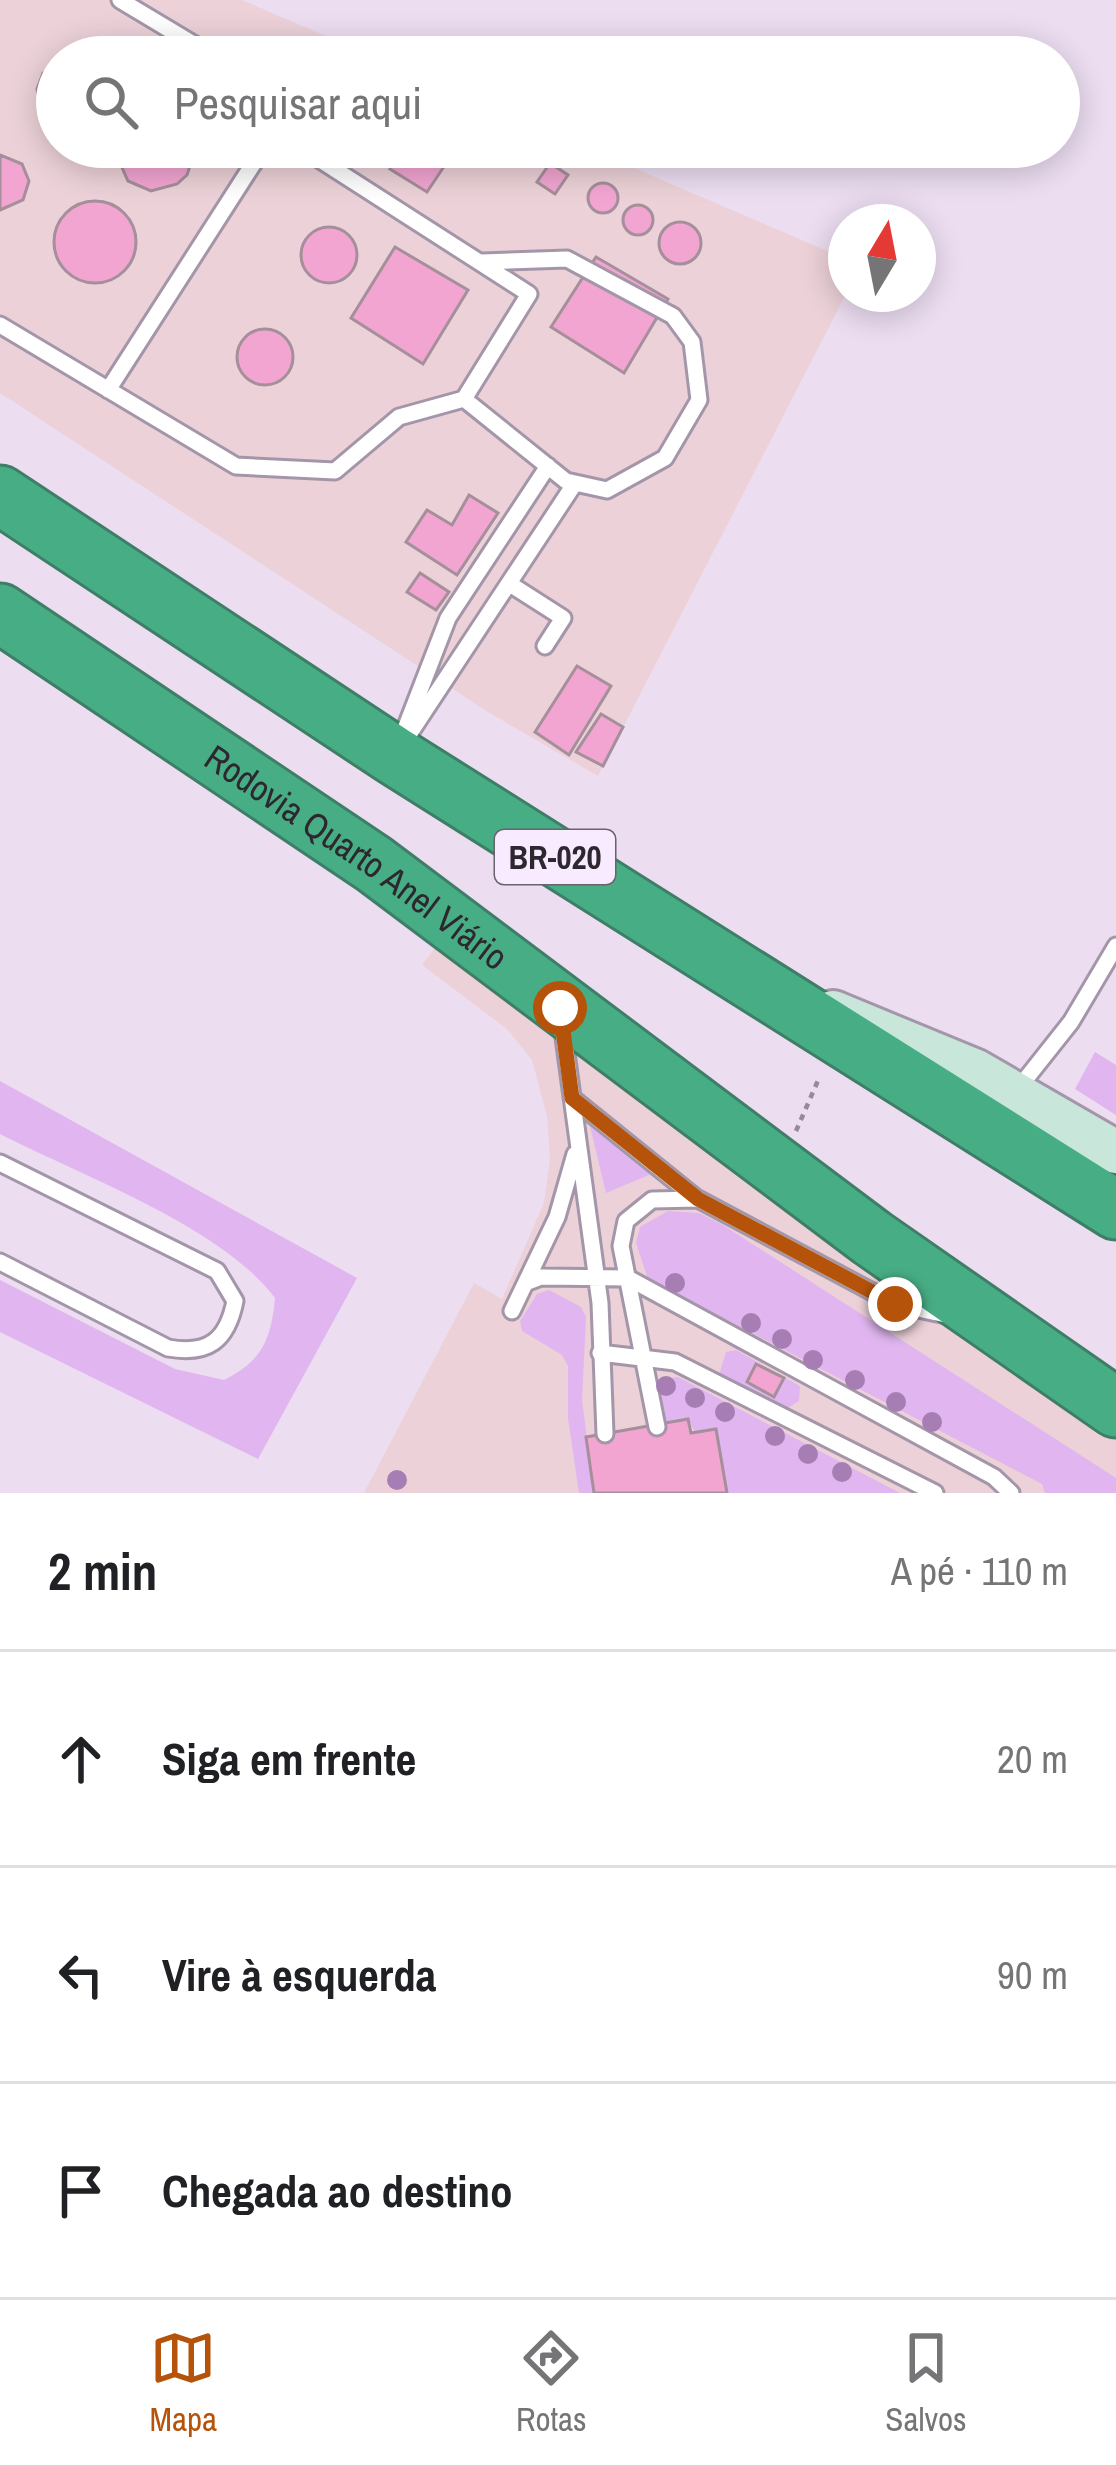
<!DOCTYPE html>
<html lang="pt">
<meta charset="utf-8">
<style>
body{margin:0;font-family:"Archivo Narrow",sans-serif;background:#f2f2f2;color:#202124}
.compass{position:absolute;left:828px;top:204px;width:108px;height:108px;border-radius:50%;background:#fff;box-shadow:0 6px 30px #0003;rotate:10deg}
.stop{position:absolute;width:36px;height:36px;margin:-27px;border:9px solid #b45309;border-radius:50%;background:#fff}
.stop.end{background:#b45309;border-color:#fff;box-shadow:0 3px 12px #0008}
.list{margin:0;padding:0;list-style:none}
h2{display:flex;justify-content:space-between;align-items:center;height:156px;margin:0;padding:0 48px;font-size:51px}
h2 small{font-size:39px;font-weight:400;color:#757577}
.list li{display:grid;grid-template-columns:78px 1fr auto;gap:36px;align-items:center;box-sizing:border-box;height:216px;padding:0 48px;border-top:3px solid #e0e0e0}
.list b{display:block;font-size:45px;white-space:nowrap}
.list em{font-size:39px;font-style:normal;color:#757577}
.icon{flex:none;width:66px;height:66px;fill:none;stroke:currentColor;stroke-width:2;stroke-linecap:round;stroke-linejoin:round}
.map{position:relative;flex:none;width:1116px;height:1493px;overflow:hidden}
.search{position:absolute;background:#fff;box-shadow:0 6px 30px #0003;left:36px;right:36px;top:36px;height:132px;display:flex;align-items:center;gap:30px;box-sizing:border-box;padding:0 42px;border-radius:66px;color:#757577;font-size:45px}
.sheet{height:804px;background:#fff}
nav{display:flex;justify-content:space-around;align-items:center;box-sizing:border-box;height:168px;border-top:3px solid #e0e0e0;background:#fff;font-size:33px;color:#757577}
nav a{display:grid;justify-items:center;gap:6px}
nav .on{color:#b45309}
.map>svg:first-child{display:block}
.industrial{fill:#ecd2d8}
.green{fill:#e0b5f0}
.building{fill:#f2a5d1;stroke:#a48f9a;stroke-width:3}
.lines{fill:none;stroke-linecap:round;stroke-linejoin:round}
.lane-casing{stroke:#a496a9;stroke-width:21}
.secondary-casing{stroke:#a496a9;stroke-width:48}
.highway-casing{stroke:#3e7e67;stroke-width:63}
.path{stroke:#948a98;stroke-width:4.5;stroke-dasharray:6 6;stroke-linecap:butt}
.lane{stroke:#fff;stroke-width:15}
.secondary{stroke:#c8e6da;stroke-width:42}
.highway{stroke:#47ad85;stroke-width:57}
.tree{fill:#a67eb3}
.route{stroke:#b45309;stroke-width:15}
.labels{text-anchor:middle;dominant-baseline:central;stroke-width:10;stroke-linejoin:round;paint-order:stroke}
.shield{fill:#f9ebff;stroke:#6a626d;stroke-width:3}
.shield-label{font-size:33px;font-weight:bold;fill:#2d282f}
.street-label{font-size:36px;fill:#2d282f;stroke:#f9ebff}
</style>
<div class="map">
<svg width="1116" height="1493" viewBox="0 0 1116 1493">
<rect width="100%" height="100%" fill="#ecddf1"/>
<path class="industrial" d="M0 0H242L375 57H57V147H585L846 259V294L598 776 488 712 0 393Z
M440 941 1116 1410V1493H364L474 1283 502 1299 544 1203 550 1158 547 1116 532 1060 507 1029 422 965Z"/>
<path class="green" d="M1095 1052 1116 1065V1115L1075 1089Z
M0 1081 357 1278 258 1459 0 1332V1280L175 1369 224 1380C262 1361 271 1340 275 1298 221 1226 82 1176 0 1134Z
M589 1122 656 1172 606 1193Z
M668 1211 699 1213 723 1225 1116 1478V1493H1045L1042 1484 648 1279 636 1243 640 1227Z
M549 1290 581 1307 586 1317 582 1400 594 1493H579L568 1418V1366L562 1355 522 1331 520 1321 537 1294Z
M736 1350 800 1386 799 1401 786 1409 719 1375 726 1352Z
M678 1377 900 1493H727L688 1419 666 1422 659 1389 663 1379Z"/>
<path class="building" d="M57 65V117L41 106 37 89 43 73Z
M113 147H195L196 148 187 175 177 184 151 191 128 181Z
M457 147 427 192 390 169 405 147Z
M0 155 22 164 29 181 23 200 0 210Z
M550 163 568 175 555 194 537 182Z
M588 198a15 15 0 1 1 30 0a15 15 0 1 1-30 0Z
M54 242a41 41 0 1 1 82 0a41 41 0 1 1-82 0Z
M623 220a15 15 0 1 1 30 0a15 15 0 1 1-30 0Z
M659 243a21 21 0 1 1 42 0a21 21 0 1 1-42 0Z
M301 255a28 28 0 1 1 56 0a28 28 0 1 1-56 0Z
M395 247 468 290 423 364 351 318Z
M596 257 668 299 624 373 551 327Z
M237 357a28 28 0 1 1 56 0a28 28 0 1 1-56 0Z
M469 495 498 513 457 575 406 542 427 510 452 525Z
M420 573 449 592 436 610 407 592Z
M577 666 611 686 569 755 535 732Z
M601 714 623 727 603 766 576 752Z
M756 1364 784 1378 774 1397 747 1382Z
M688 1419 691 1433 716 1429 727 1493H594L586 1437Z"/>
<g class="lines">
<g class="lane-casing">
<path id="lane" d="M120 0 215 57
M0 325 236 466 335 471 399 417 464 399 529 294 300 147
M108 390 264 147
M464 399 566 481 607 490 665 458 699 400 692 342 673 316 567 259 482 262
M510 584 563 618 545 646
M410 733 575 483
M398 747 448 618 548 466
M562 1023 600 1303 605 1434
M1017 1090 1071 1022 1116 946
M572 1098 696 1198
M0 1163 217 1271 235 1301C227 1341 208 1355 168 1348L0 1262
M528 1282 541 1277 628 1278 994 1477 1011 1493
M512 1311 557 1217 575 1154
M600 1353 675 1362 935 1493
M657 1427 621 1246 626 1221 652 1200 698 1199 895 1304 946 1315"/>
</g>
<g class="secondary-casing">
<path id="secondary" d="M833 1012 976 1071 1116 1152"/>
</g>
<g class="highway-casing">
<g id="highway">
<path d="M0 495 395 756 1116 1210"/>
<path id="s1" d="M0 613 374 864 872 1238 1116 1408"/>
</g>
</g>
<path class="path" d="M796 1131 820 1076"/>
<use href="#lane" class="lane"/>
<use href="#secondary" class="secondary"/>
<use href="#highway" class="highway"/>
</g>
<g class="tree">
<circle cx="675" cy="1283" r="10"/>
<circle cx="751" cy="1323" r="10"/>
<circle cx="782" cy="1339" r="10"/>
<circle cx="813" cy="1360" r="10"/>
<circle cx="855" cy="1380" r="10"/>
<circle cx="666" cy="1386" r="10"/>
<circle cx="695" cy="1398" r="10"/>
<circle cx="896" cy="1402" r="10"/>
<circle cx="725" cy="1412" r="10"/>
<circle cx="932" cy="1422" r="10"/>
<circle cx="775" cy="1436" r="10"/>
<circle cx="808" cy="1454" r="10"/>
<circle cx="842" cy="1472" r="10"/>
<circle cx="397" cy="1480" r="10"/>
</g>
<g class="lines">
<path class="route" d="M560 1008 572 1098 698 1199 895 1304"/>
</g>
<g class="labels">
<rect class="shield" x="495" y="830" width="120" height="54" rx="9"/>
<g class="shield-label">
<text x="555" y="857">BR-020</text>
</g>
<g class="street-label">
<text stroke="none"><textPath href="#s1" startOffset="432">Rodovia Quarto Anel Viário</textPath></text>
</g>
</g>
</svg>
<svg class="compass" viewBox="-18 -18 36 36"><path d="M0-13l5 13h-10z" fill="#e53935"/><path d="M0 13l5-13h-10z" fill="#757577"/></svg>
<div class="stop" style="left:560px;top:1008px"></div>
<div class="stop end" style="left:895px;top:1304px"></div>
<div class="search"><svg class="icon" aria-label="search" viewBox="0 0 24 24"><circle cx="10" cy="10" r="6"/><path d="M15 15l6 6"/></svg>Pesquisar aqui</div>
</div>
<section class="sheet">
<h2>2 min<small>A pé · 110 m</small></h2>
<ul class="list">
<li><svg class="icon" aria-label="ahead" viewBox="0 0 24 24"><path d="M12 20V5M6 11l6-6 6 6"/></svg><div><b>Siga em frente</b></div><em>20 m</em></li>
<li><svg class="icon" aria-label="left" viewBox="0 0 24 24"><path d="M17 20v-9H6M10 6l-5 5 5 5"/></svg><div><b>Vire à esquerda</b></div><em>90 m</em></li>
<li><svg class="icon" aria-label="arrive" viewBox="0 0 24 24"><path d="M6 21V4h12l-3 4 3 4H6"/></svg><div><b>Chegada ao destino</b></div></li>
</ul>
</section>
<nav>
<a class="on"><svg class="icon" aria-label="map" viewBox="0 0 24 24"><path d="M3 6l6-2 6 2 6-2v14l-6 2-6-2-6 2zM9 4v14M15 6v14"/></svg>Mapa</a>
<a><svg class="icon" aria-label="directions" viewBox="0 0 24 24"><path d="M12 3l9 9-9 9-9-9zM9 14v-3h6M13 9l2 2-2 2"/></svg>Rotas</a>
<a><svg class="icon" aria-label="saved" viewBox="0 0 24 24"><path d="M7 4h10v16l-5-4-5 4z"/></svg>Salvos</a>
</nav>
